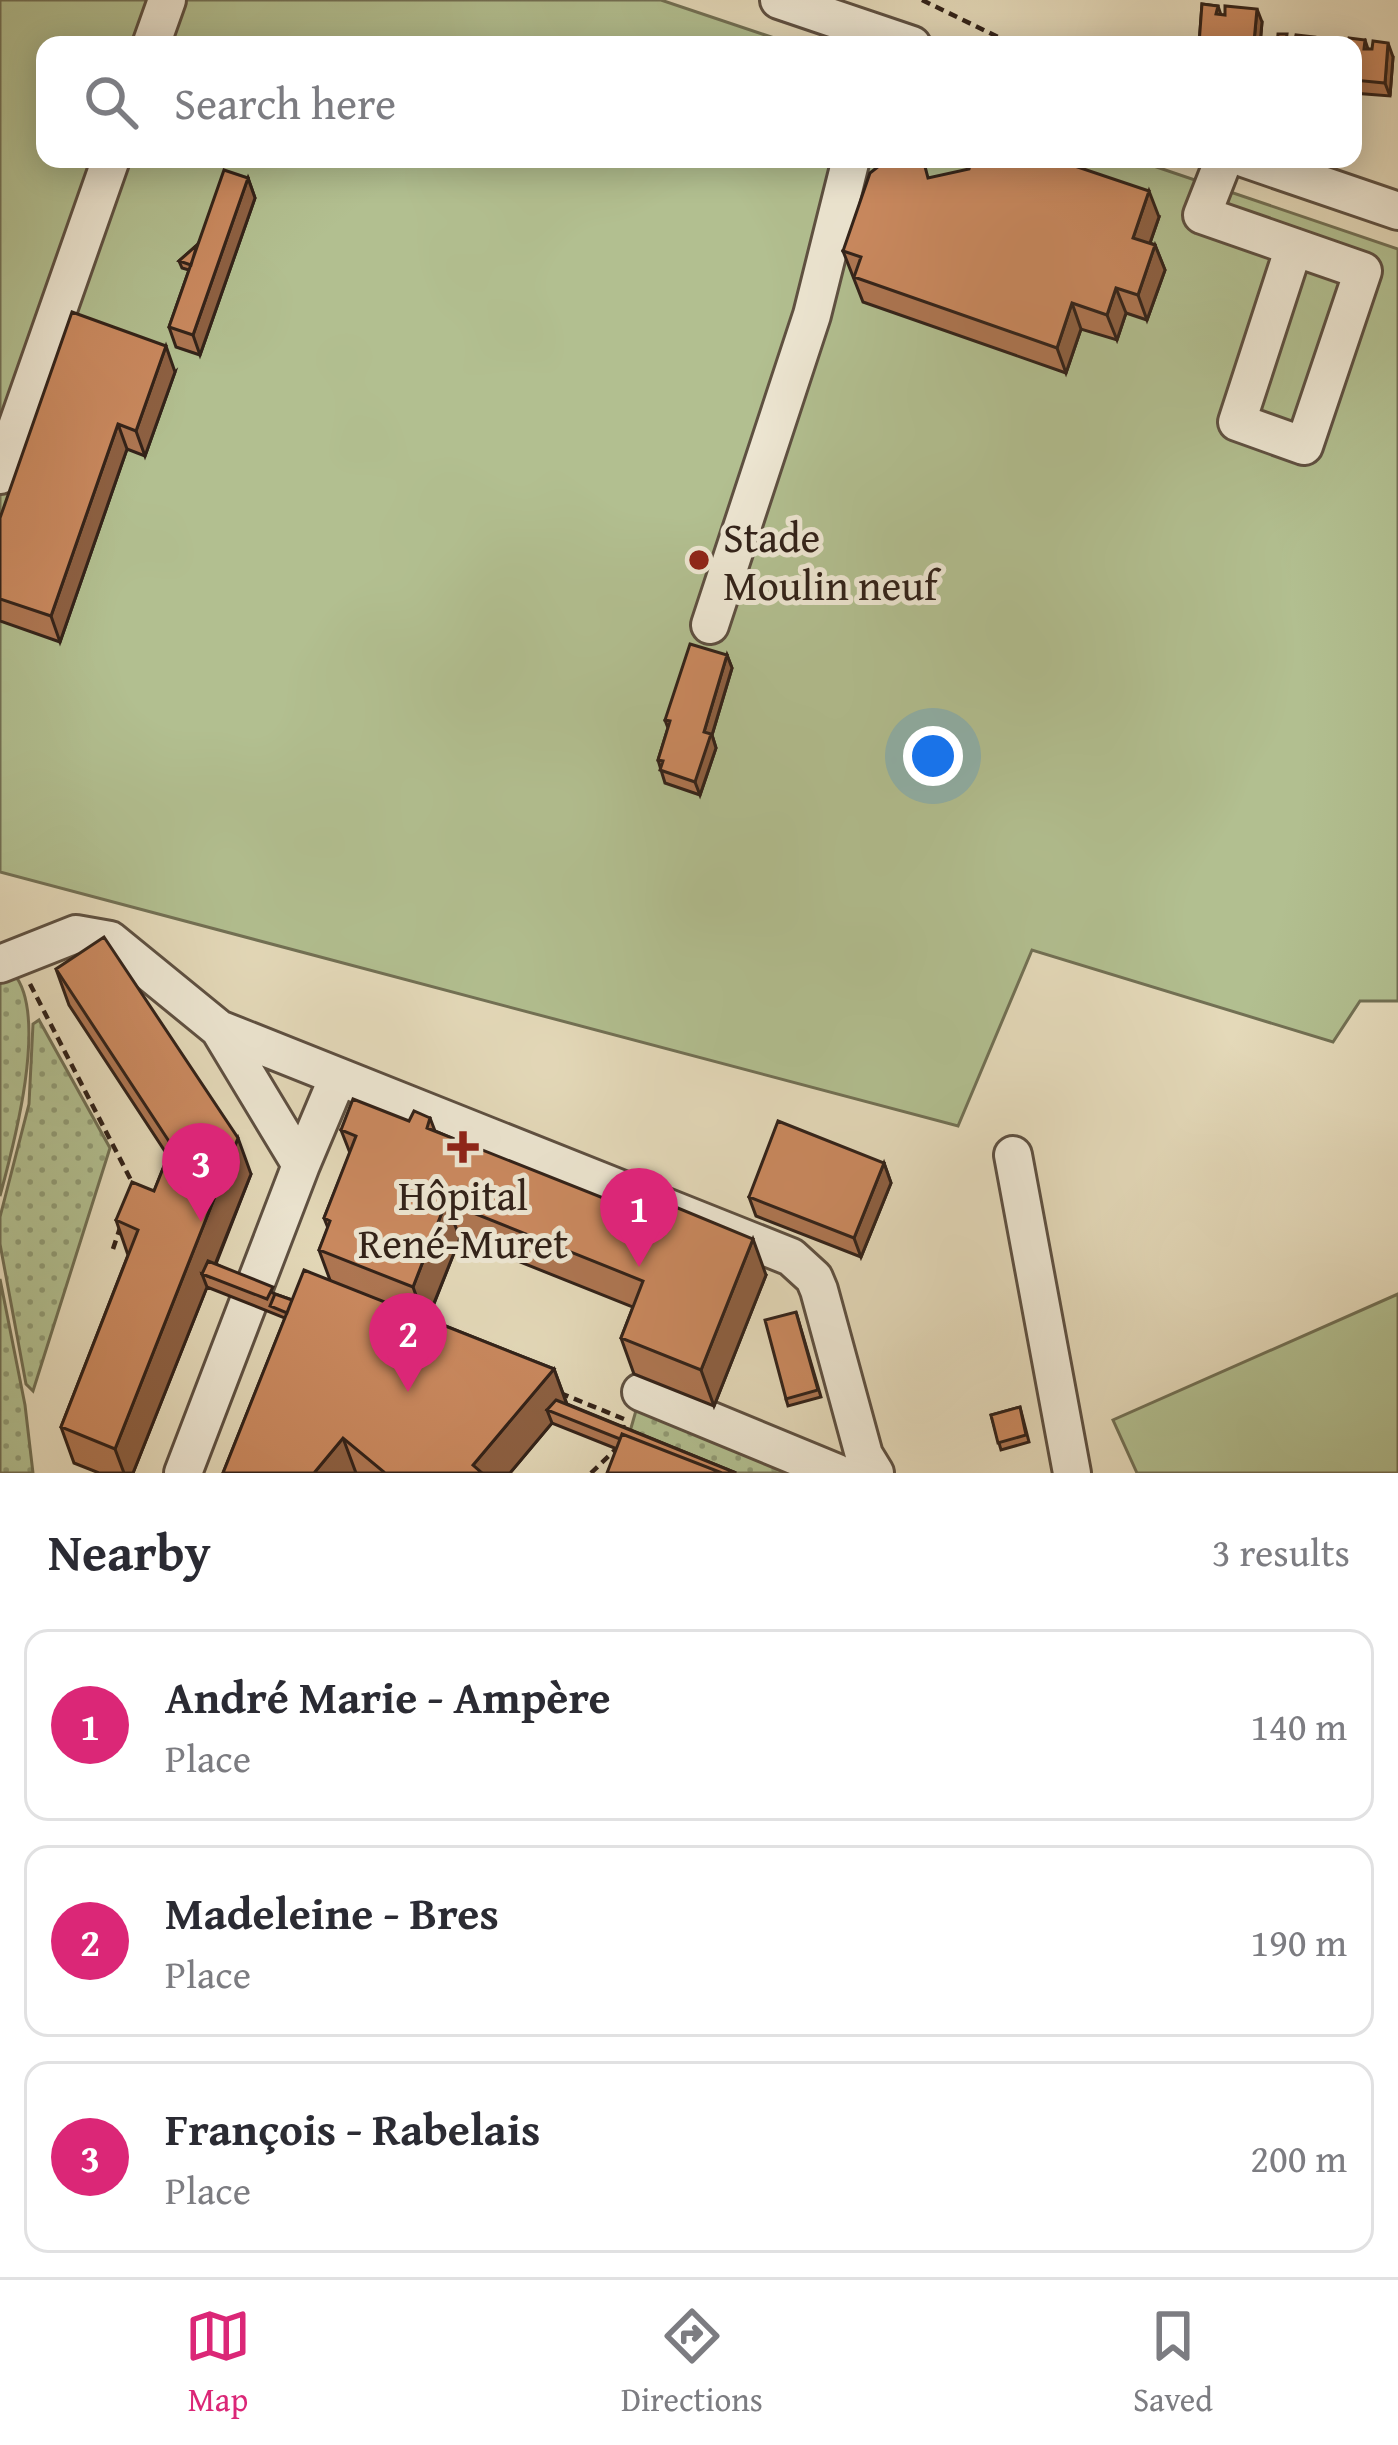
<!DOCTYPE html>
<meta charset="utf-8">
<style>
body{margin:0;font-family:"Gentium Book Plus",serif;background:#f7f7f7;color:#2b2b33}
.you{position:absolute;left:933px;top:756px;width:42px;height:42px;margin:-30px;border:9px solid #fff;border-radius:50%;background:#1a73e8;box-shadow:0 0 0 18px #1a73e833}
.badge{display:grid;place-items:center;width:78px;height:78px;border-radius:50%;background:#db2777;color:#fff;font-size:39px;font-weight:700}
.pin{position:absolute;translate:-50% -99px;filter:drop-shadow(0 3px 6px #0008)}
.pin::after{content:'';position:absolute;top:63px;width:42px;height:36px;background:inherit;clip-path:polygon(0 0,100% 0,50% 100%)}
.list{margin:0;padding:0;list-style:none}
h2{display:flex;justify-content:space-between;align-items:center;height:156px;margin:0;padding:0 48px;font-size:51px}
h2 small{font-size:39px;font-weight:400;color:#7c7c81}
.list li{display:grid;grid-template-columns:78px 1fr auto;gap:36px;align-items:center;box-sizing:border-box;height:192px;margin:0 24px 24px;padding:0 24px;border:3px solid #e1e1e2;border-radius:24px}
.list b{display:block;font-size:45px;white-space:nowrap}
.list p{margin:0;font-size:39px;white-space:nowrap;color:#7c7c81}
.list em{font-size:39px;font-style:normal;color:#7c7c81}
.icon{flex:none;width:66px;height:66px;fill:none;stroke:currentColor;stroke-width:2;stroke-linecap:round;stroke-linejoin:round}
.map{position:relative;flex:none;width:1398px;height:1473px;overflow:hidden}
.search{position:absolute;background:#fff;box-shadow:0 6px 30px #0003;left:36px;right:36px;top:36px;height:132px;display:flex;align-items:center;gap:30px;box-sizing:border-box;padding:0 42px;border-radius:24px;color:#7c7c81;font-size:45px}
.sheet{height:804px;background:#fff}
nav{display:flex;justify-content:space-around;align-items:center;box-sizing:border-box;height:168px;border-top:3px solid #e1e1e2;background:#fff;font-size:33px;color:#7c7c81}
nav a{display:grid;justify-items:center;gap:6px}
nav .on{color:#db2777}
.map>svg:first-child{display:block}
.grass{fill:url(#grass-dots);stroke:#727054;stroke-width:3}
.pitch{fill:#b2bf90;stroke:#727054;stroke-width:3}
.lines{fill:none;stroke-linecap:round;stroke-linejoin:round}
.minor-casing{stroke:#5e5041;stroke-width:42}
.path{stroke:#322219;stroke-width:4.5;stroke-dasharray:9 6;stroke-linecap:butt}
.minor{stroke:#ede6d2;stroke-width:36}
.wall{fill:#ae7652;stroke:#322219;stroke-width:3}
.shaded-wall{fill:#8d6042;stroke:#322219;stroke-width:3}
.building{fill:#ca895f;stroke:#322219;stroke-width:3}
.poi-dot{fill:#8f2418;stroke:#ede6d2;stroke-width:4.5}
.labels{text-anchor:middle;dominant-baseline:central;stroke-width:10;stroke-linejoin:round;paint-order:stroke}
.poi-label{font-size:42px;fill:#322219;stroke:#ede6d2;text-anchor:start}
</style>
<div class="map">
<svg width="1398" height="1473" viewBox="0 0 1398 1473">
<defs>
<pattern id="grass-dots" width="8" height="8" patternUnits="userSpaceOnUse" patternTransform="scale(3)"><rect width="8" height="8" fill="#b2bf90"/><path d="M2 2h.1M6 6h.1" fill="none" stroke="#919b75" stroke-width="1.8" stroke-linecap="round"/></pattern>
</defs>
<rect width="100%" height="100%" fill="#e4d9b9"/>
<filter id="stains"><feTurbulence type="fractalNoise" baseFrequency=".00167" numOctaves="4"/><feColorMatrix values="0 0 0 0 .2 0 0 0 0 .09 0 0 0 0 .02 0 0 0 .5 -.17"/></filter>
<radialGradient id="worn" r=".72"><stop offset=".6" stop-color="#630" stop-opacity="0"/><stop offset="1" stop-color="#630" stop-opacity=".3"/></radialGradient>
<path class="grass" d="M14 974C49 1016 13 1148 0 1196V975Z
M39 1020 110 1148 33 1391 26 1384 0 1244V1217L29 1104 33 1024Z
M0 1279 25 1405 33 1473H0Z
M637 1407 808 1473H709L629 1435Z"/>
<path class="pitch" d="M0 0H661L795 45H45V159H1133L1398 249V1001H1360L1333 1042 1032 950 958 1126 0 872Z
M1398 1294V1473H1137L1113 1420Z"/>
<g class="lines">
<g class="minor-casing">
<path id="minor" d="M779 0 912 45
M151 45 167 0
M1224 159 1202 215 1363 271 1304 446 1237 422 1294 247
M1246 159 1398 211
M0 475 111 159
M710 625 812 315 851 159
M0 964 76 934 110 940 219 1029 791 1257 814 1278 819 1290 864 1455 875 1473
M1013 1155 1072 1473
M301 1165 338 1077
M641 1392 837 1473
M183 1473 301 1165 219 1029"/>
</g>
<path class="path" d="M922 0 998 37 997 45
M30 984 134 1186
M113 1249 121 1225
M560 1393 624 1419 623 1429
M591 1473 616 1449"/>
<use href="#minor" class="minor"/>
</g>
<path class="wall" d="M1202 4 1218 6 1221 15 1262 22 1260 45H1199Z
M1365 40 1368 49 1393 57 1390 96 1353 93V45Z
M248 178 255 198 200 355 176 347 169 327 189 270 182 268 179 261 197 245Z
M1159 217 1150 243 1155 245 1165 270 1147 320 1126 313 1117 340 1081 329 1066 373 863 302 843 251Z
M175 372 145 456 127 449 60 642 0 621V518Z
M727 655 732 668 712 735 716 748 700 795 665 783 658 760 668 728 665 720Z
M56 969 251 1174 216 1264 275 1294 292 1300 330 1280 319 1250 328 1228 324 1218 350 1153 341 1130 430 1118 435 1131 766 1275 714 1406 634 1374 621 1338 633 1307 460 1238 428 1319 554 1369 567 1404 736 1473 617 1449 552 1423 510 1473H223L285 1318 207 1287 133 1473H99L74 1463 61 1427 128 1255 116 1220 154 1191 168 1156 69 1005Z
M884 1163 891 1183 861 1257 756 1216 749 1197Z
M796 1312 821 1397 788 1406 786 1399Z
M1020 1407 1029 1442 1001 1450 991 1415Z"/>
<path class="shaded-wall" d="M1257 9 1262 22 1260 45H1256L1254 42Z
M1388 43 1393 57 1390 96 1385 83Z
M248 178 255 198 200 355 193 335Z
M1149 191 1159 217 1143 263 1133 238Z
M1155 245 1165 270 1147 320 1138 295Z
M1116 288 1126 313 1117 340 1107 315Z
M1072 303 1081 329 1066 373 1057 348Z
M166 346 175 372 145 456 136 431Z
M118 424 127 449 60 642 51 616Z
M727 655 732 668 712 735 716 748 700 795 695 782 704 732Z
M238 1138 251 1174 210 1277 202 1274 207 1287 133 1473H124L115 1449Z
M884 1163 891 1183 861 1257 854 1238Z
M446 1202 460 1238 426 1323 413 1287Z
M753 1239 766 1275 714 1406 701 1370Z
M554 1369 567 1405 547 1410 552 1423 510 1473H476L473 1465Z
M343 1438 356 1473H314Z"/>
<path class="building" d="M1202 4 1218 6 1216 14 1225 15V6L1257 9 1254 42 1238 40 1237 45 1199 44Z
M1278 34H1287L1286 42 1294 44 1296 35 1315 37V43L1343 45H1277Z
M1349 38 1365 40 1364 49H1372L1373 41 1388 43 1385 83 1353 80V45H1347Z
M884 159H923L928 178 969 169 972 159H1054L1149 191 1133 238 1155 245 1138 295 1116 288 1107 315 1072 303 1057 348 854 277 861 257 843 251 870 173 883 163Z
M224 170 248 178 193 335 169 327Z
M197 245 191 265 179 261Z
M72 312 166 346 136 431 118 424 51 616 0 599V518Z
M690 644 727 655 704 732 711 734 695 782 660 770 663 761 658 760 670 721 665 720Z
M104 937 238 1138 115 1449 61 1427 138 1230 116 1220 132 1182 154 1191 172 1146 56 969Z
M353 1099 409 1121 414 1111 430 1118 427 1128 666 1223 673 1206 753 1239 701 1370 621 1338 643 1281 446 1202 413 1287 319 1250 330 1221 324 1218 356 1136 341 1130Z
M778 1121 884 1163 854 1238 749 1197Z
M208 1261 273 1287 267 1299 202 1274Z
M304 1270 554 1369 473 1465 482 1473H385L343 1438 314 1473H223Z
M275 1294 292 1300 287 1313 270 1306Z
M796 1312 818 1390 786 1399 765 1320Z
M556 1400 736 1473H722L622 1434 620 1439 547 1410Z
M1020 1407 1026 1435 998 1443 991 1415Z
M622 1434 722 1473H607Z"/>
<g class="poi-dot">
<circle cx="699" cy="560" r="12"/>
<path d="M457 1129h12v12h12v12h-12v12h-12v-12h-12v-12h12z"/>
</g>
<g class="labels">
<g class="poi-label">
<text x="723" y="536">Stade<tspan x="723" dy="48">Moulin neuf</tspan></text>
<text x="463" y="1194" text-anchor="middle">Hôpital<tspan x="463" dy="48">René-Muret</tspan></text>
</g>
</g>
<rect width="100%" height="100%" filter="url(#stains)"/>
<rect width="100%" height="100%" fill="url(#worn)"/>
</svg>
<div class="you"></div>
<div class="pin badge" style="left:639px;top:1267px">1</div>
<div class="pin badge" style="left:408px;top:1392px">2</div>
<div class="pin badge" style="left:201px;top:1222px">3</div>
<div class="search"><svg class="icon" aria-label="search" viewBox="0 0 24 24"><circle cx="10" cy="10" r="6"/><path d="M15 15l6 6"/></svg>Search here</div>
</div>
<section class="sheet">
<h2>Nearby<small>3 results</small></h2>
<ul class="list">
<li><span class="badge">1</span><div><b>André Marie - Ampère</b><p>Place</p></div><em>140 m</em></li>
<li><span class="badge">2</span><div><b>Madeleine - Bres</b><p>Place</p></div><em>190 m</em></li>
<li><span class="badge">3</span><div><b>François - Rabelais</b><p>Place</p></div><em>200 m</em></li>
</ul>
</section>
<nav>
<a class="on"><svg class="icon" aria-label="map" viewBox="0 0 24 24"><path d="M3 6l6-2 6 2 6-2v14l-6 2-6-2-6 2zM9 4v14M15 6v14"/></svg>Map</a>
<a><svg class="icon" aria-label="directions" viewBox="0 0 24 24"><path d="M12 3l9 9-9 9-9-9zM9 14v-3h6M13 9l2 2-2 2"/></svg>Directions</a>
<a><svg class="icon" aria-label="saved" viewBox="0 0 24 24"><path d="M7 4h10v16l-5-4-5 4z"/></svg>Saved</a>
</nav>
